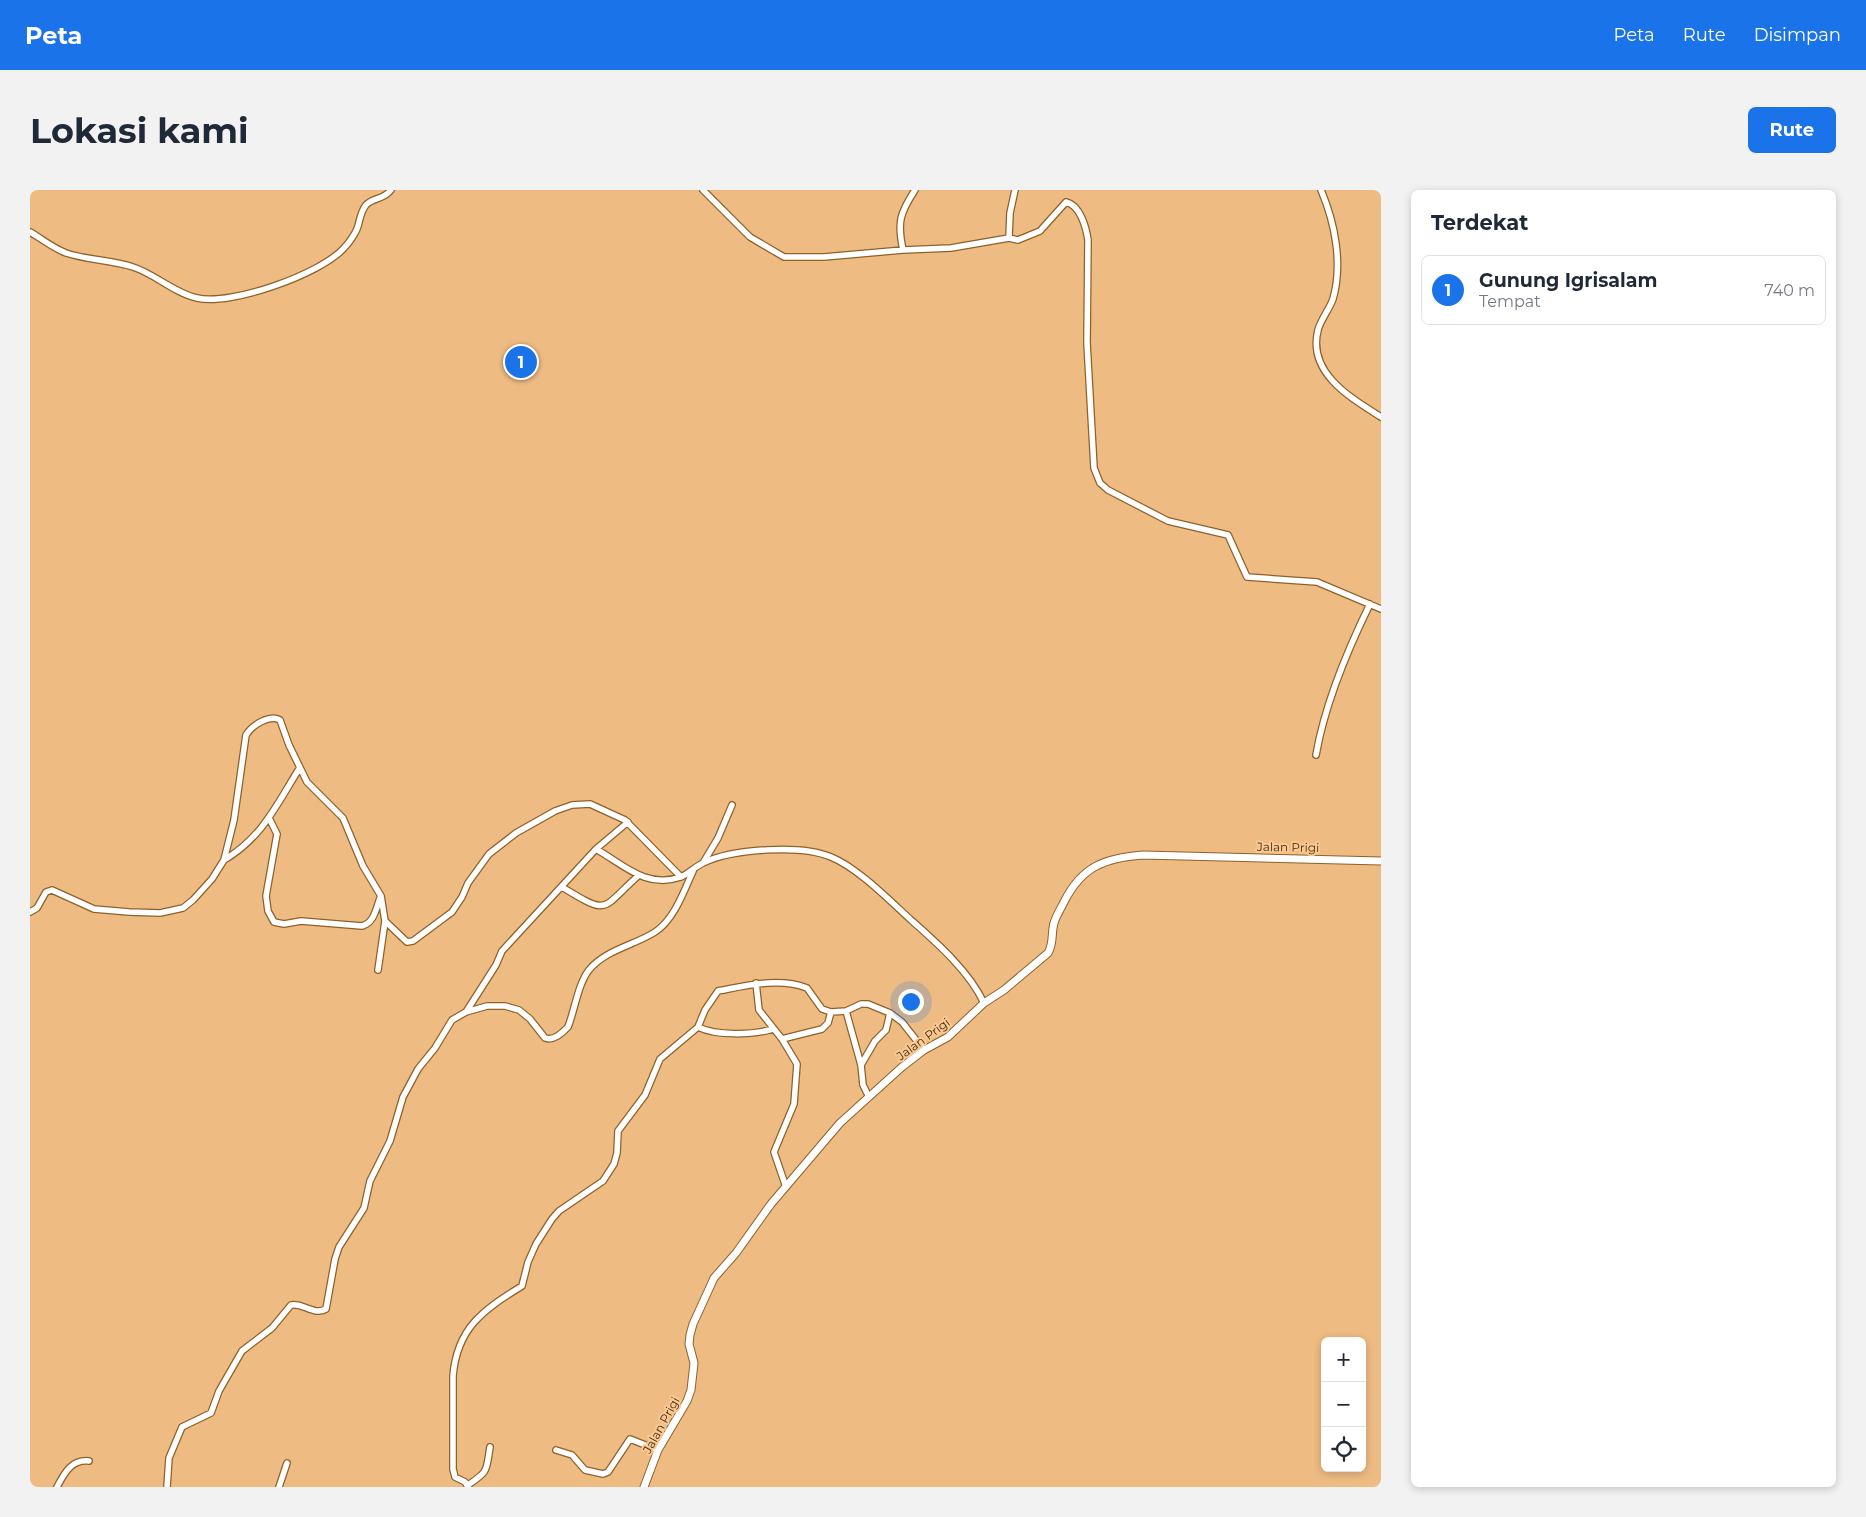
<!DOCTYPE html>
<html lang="id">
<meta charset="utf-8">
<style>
body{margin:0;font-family:Montserrat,sans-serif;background:#f2f2f3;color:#1f2937}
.controls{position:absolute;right:15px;bottom:15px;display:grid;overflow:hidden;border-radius:8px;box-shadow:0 2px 8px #0003}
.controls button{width:45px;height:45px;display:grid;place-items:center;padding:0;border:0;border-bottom:1px solid #e0e1e3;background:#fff;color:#1f2937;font:25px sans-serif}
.you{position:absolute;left:880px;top:811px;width:18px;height:18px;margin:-12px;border:4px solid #fff;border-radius:50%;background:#1a73e8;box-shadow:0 0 0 8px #1a73e833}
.badge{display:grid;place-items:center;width:32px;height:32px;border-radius:50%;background:#1a73e8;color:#fff;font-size:16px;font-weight:700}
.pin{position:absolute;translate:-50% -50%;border:2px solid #fff;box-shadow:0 1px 5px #0006}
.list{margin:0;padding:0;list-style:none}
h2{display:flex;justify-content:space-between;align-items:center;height:65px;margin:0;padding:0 20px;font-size:21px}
h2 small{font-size:16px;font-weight:400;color:#747a83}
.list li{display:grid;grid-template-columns:32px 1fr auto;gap:15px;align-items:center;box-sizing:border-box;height:70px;margin:0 10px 10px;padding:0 10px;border:1px solid #e0e1e3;border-radius:8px}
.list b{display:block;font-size:19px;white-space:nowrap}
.list p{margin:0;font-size:16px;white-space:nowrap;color:#747a83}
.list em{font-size:16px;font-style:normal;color:#747a83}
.icon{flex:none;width:28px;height:28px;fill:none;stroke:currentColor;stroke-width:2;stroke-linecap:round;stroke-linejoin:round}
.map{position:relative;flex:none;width:1351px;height:1297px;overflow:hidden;border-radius:8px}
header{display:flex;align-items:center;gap:30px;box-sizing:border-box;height:70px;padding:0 25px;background:#1a73e8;color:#fff}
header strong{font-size:24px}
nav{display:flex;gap:28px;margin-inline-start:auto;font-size:18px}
.intro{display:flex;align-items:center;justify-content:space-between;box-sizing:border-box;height:120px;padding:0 30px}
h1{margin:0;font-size:35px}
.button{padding:12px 22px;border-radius:8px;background:#1a73e8;color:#fff;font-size:18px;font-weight:700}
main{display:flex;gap:30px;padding:0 30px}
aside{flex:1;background:#fff;border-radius:8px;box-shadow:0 2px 8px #0003}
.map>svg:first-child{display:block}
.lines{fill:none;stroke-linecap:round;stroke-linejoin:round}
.minor-casing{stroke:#8e6128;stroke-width:8}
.tertiary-casing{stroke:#8e6128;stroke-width:9}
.minor{stroke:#fff;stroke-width:5.5}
.tertiary{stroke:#fff;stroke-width:7}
.labels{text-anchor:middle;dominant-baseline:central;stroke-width:4;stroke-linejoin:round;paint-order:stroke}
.street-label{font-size:12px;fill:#432f18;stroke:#fbc890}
</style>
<header>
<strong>Peta</strong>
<nav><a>Peta</a><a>Rute</a><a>Disimpan</a></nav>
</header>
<div class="intro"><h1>Lokasi kami</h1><a class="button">Rute</a></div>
<main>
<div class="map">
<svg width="1351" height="1297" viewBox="0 0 1351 1297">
<rect width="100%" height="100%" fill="#eebb83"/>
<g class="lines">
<g class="minor-casing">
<path id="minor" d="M673 0 720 47 754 67H794L873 60 921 58 979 48
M985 0 980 23 979 48 988 50 1010 41 1036 12C1050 15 1056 37 1058 50L1057 153 1064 278 1070 293 1078 300 1138 331 1198 345 1217 387 1287 392 1351 419
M1291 0C1305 33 1313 74 1303 109 1299 120 1291 129 1288 140 1277 183 1321 208 1351 227
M0 42C12 49 23 58 36 63 57 70 81 70 103 77 125 84 144 103 167 108 201 116 291 84 314 58 319 53 326 43 328 36 330 29 331 21 336 15 343 7 354 10 361 0
M873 60C867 32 870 23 885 0
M1286 565C1295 513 1317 461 1340 414
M239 628 247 644 236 706 238 721 244 732 254 734 271 731 332 736C344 733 346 719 350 708
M566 659 598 632
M194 670C232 648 247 614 269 579
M673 673 688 648 702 615
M532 697C580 726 570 720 608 686
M0 722 7 718 16 702 22 700 64 719 99 722 130 723 153 718 163 710 182 689 194 670 204 630 216 545C222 535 240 524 250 530L259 555 277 592 313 628 333 676 351 706 355 731 377 752 383 751 422 722 432 707 438 693 459 664 486 643 525 621 542 615 560 614 595 630 651 687C659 683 665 677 673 673 702 659 771 654 801 667 828 678 859 710 881 730 907 753 939 781 954 813
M348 780 355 731
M726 793 729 820 752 849 767 874 764 914 744 962 756 997
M816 821 831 875 833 895 839 907
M436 822 466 775 472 761 566 659C594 675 616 699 651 687
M668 837C686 846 723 845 743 839
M752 849 792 839 798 833 801 822
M831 875 845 851 856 840 860 823
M526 1260 542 1265 555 1280 573 1284 578 1282 600 1249 628 1260
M438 1295C459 1281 456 1281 460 1257
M27 1297C34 1284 41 1269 59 1271
M137 1297 139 1268 152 1237 181 1223 189 1201 212 1161 242 1138 261 1115C274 1113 284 1126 296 1119L305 1069 309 1057 334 1018 340 991 360 951 373 907 388 879 405 858 422 830 436 822 457 816H475L489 820 500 829 515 848C524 851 532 843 538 837 545 819 548 794 559 780 575 760 605 755 625 742 644 730 654 701 663 681
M249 1297 257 1273
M438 1297 435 1292 425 1287 423 1279V1186C427 1138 453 1120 492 1096L498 1072 506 1054 522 1029 529 1021 573 991 584 974 587 963 588 941 615 905 630 869 668 837 675 820 688 801C715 796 749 787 777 798L792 819 801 822 816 821 831 814H838L860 823 872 832 894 860"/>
</g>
<g class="tertiary-casing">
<path id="tertiary" d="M614 1297 628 1260 657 1211 661 1200 664 1173 659 1154 660 1145 663 1134 684 1088 706 1063 741 1014 810 933 872 877 894 860 918 847 954 813 974 800 1018 763C1024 753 1021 744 1024 733 1026 726 1031 718 1034 712 1052 676 1075 668 1113 665L1351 671"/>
</g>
<use href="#minor" class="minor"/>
<use href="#tertiary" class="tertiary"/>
</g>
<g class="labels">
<g class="street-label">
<text transform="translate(1258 657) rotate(1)">Jalan Prigi</text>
<text transform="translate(893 849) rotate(-36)">Jalan Prigi</text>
<text transform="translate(631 1235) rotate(-61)">Jalan Prigi</text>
</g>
</g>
</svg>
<div class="controls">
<button>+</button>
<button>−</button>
<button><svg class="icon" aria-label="locate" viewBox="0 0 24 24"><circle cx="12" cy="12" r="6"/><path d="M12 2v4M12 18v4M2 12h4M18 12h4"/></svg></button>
</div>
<div class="you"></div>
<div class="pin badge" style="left:491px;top:172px">1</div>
</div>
<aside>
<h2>Terdekat<small></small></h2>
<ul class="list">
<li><span class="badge">1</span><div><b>Gunung Igrisalam</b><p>Tempat</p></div><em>740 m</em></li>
</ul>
</aside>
</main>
